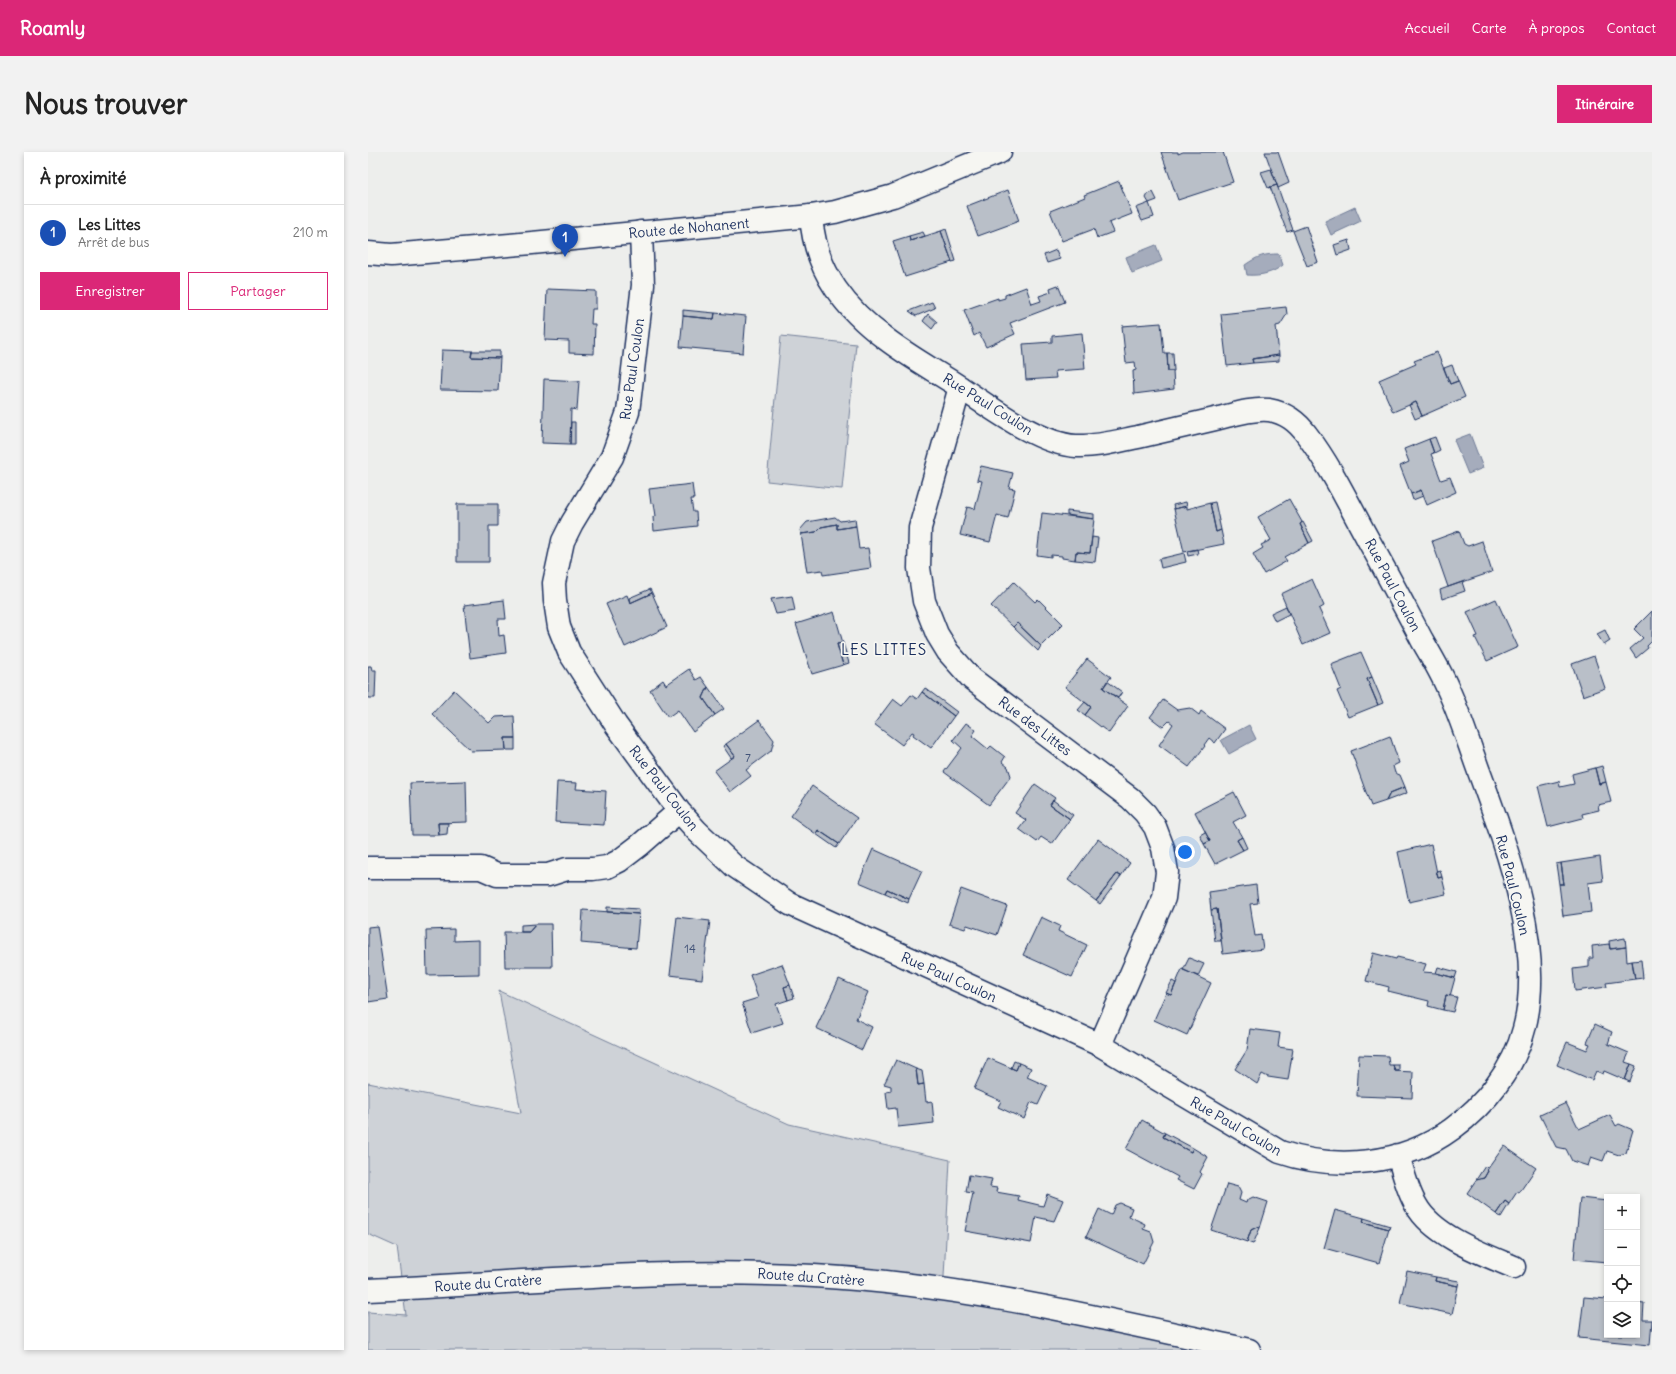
<!DOCTYPE html>
<html lang="fr">
<meta charset="utf-8">
<style>
body{margin:0;font-family:Delius,sans-serif;background:#f2f2f2;color:#222}
.controls{position:absolute;right:12px;bottom:12px;display:grid;overflow:hidden;border-radius:0px;box-shadow:0 2px 6px #0003}
.controls button{width:36px;height:36px;display:grid;place-items:center;padding:0;border:0;border-bottom:1px solid #e0e0e0;background:#fff;color:#222;font:20px sans-serif}
.you{position:absolute;left:817px;top:700px;width:14px;height:14px;margin:-10px;border:3px solid #fff;border-radius:50%;background:#1a73e8;box-shadow:0 0 0 6px #1a73e833}
.badge{display:grid;place-items:center;width:26px;height:26px;border-radius:50%;background:#db2777;color:#fff;font-size:13px;font-weight:700}
.pin{position:absolute;translate:-50% -33px;filter:drop-shadow(0 1px 2px #0008)}
.pin::after{content:'';position:absolute;top:21px;width:14px;height:12px;background:inherit;clip-path:polygon(0 0,100% 0,50% 100%)}
.list{margin:0;padding:0;list-style:none}
h2{display:flex;justify-content:space-between;align-items:center;height:52px;margin:0;padding:0 16px;font-size:17px}
h2 small{font-size:13px;font-weight:400;color:#767676}
.list li{display:grid;grid-template-columns:26px 1fr auto;gap:12px;align-items:center;box-sizing:border-box;height:56px;padding:0 16px;border-top:1px solid #e0e0e0}
.list b{display:block;font-size:15px;white-space:nowrap}
.list p{margin:0;font-size:13px;white-space:nowrap;color:#767676}
.list em{font-size:13px;font-style:normal;color:#767676}
.actions{display:flex;gap:8px;padding:12px 16px}
.actions a{flex:1;padding:9px 0;border:1px solid #db2777;border-radius:0px;text-align:center;font-size:14px;color:#db2777}
.actions .main{background:#db2777;color:#fff}
.icon{flex:none;width:22px;height:22px;fill:none;stroke:currentColor;stroke-width:2;stroke-linecap:round;stroke-linejoin:round}
.map{position:relative;flex:none;width:1284px;height:1198px;overflow:hidden;border-radius:0px}
header{display:flex;align-items:center;gap:24px;box-sizing:border-box;height:56px;padding:0 20px;background:#db2777;color:#fff}
header strong{font-size:19px}
nav{display:flex;gap:22px;margin-inline-start:auto;font-size:14px}
.intro{display:flex;align-items:center;justify-content:space-between;box-sizing:border-box;height:96px;padding:0 24px}
h1{margin:0;font-size:28px}
.button{padding:10px 18px;border-radius:0px;background:#db2777;color:#fff;font-size:14px;font-weight:700}
main{display:flex;gap:24px;padding:0 24px}
aside{flex:1;background:#fff;border-radius:0px;box-shadow:0 2px 6px #0003}
.map>svg:first-child{display:block}
.green{fill:#ced2d7;stroke:#74809a}
.water{fill:#a5acbc;stroke:#6e7a96}
.building{fill:#b9bfc8;stroke:#1b2f5e}
.lines{fill:none;stroke-linecap:round;stroke-linejoin:round}
.street-casing{stroke:#1b2f5e;stroke-width:25}
.secondary-casing{stroke:#1b2f5e;stroke-width:25}
.street{stroke:#f6f6f2;stroke-width:22}
.secondary{stroke:#f6f6f2;stroke-width:22}
.labels{text-anchor:middle;dominant-baseline:central;stroke-width:3.5;stroke-linejoin:round;paint-order:stroke}
.number-label{font-size:12px;fill:#425378}
.street-label{font-size:14px;fill:#1b2f5e;stroke:#f6f6f2}
.neighbourhood-label{font-size:15px;letter-spacing:1px;fill:#1b2f5e;stroke:#f6f6f2}
</style>
<header>
<strong>Roamly</strong>
<nav><a>Accueil</a><a>Carte</a><a>À propos</a><a>Contact</a></nav>
</header>
<div class="intro"><h1>Nous trouver</h1><a class="button">Itinéraire</a></div>
<main>
<aside>
<h2>À proximité<small></small></h2>
<ul class="list">
<li><span class="badge" style="background:#1a4fb4">1</span><div><b>Les Littes</b><p>Arrêt de bus</p></div><em>210 m</em></li>
</ul>
<div class="actions"><a class="main">Enregistrer</a><a>Partager</a></div>
</aside>
<div class="map">
<svg width="1284" height="1198" viewBox="0 0 1284 1198">
<rect width="100%" height="100%" fill="#edeeec"/>
<filter id="ink" filterUnits="userSpaceOnUse"><feTurbulence type="fractalNoise" baseFrequency=".025" numOctaves="2"/><feDisplacementMap in="SourceGraphic" scale="8" xChannelSelector="R" yChannelSelector="G"/><feConvolveMatrix kernelMatrix="1 2 1 2 8 2 1 2 1" color-interpolation-filters="sRGB"/></filter>
<g filter="url(#ink)">
<path class="green" d="M413 184 488 192 474 337 399 329Z
M131 839 421 972 582 1008 575 1144 848 1198H0V1160L38 1163 29 1095 0 1082V931L153 961Z"/>
<path class="water" d="M987 55 993 69 963 83 957 69Z
M788 93 794 109 764 121 758 105Z
M911 102 915 113C905 121 893 124 879 123L877 113C890 104 896 102 911 102Z
M1102 282 1115 316 1100 322 1086 288Z
M881 573 888 587 861 602 853 588Z"/>
<path class="building" d="M793 0H810V2L815 0H855L865 30 810 48Z
M897 0H910L921 31 910 36Z
M903 17 909 33 900 36 893 20Z
M751 29 764 62 741 71 745 80 729 86 726 77 694 89 682 59 717 45 716 43Z
M909 33 925 78 919 80 902 35Z
M640 38 651 69 610 84 599 54Z
M785 40 789 48 781 51 778 46 780 42Z
M781 51 786 65 774 69 768 56Z
M938 74 950 110 939 114 925 79Z
M578 77 588 109 584 110 573 79Z
M573 79 584 110 537 125 525 89 541 84 542 89Z
M555 80 557 84 542 89 541 84Z
M981 88 983 98 969 103 966 93Z
M688 98 692 107 679 111 676 103Z
M690 133 697 150 642 171 647 182 618 195 611 181 606 184 596 158 630 146V148L637 146V143L658 135 664 152 673 149 671 144 683 140 682 136Z
M179 137 228 139V157H224L223 172H227L226 202 201 201V189L177 188Z
M564 150 567 156 548 164 541 159Z
M918 155 919 162 912 173 908 174 911 203 884 207 885 211 859 214 853 162Z
M315 158 347 161 346 167 315 164Z
M347 161 378 164 375 201 312 195 315 164 346 167Z
M560 162 569 170 564 177 555 169Z
M793 171 796 201H799L800 219H805L806 237 766 242 765 219 768 218 767 210 758 211 754 174Z
M714 181 717 217 687 219 688 226 658 228 655 192 684 190V184Z
M74 198 104 199 103 205 132 206 130 239 72 238Z
M104 199H132V206L103 205Z
M1069 200 1082 232 1090 229 1097 245 1054 264 1048 250 1025 260 1011 228 1048 212 1046 209Z
M799 201H805L806 219H800Z
M911 203V209L885 211 884 207Z
M1084 213 1090 229 1082 232 1076 216Z
M176 227 211 229 209 258 203 257 202 292 174 291Z
M1048 250 1054 264 1047 267 1041 253Z
M203 270H207V292H202Z
M1067 285 1072 298 1066 301 1061 287Z
M1061 287 1066 301 1063 302 1073 328 1082 325 1088 340 1059 353 1053 338 1043 342 1032 314 1041 310 1036 297Z
M613 314 645 321 641 336 647 337 640 366 629 363 622 390 592 383 599 355 607 357 614 329 609 328Z
M324 332 326 347H323L325 360H328L329 374 286 379 285 365 288 364 286 351 283 352 281 337Z
M1053 338 1055 344 1045 348 1043 342Z
M921 347 934 370 932 372 941 391 916 405 919 409 896 422 885 402 895 396 893 393 903 388 890 365Z
M818 350 819 354 806 357 805 353Z
M847 350 853 378 848 380 842 351Z
M842 351 848 380 853 378 856 392 816 400 806 357 819 354V357Z
M89 352H130V374H121V410H89Z
M699 359 726 362V367L699 363Z
M674 361 726 367 722 401 708 400 707 408 694 406V404L683 403V405L669 403Z
M467 365 472 369 487 367 488 374 469 377V372L453 375 448 380 433 382 432 378 439 370Z
M935 370 945 389 941 391 932 372Z
M469 372V377L488 374 491 397 500 396 503 416 455 423 454 418 439 420 433 382 448 380 453 375Z
M1091 379 1096 392 1100 394 1114 389 1124 420 1080 435 1064 389Z
M724 385 730 386 727 410 707 408 708 400 722 401Z
M829 397 830 402 820 404 819 399Z
M816 401 818 410 793 416 791 407Z
M944 427 956 454 951 457 962 481 935 493 913 442Z
M646 430 667 450 670 447 695 472 673 494 649 471 645 475 623 454Z
M1094 430 1097 439 1074 447 1072 438Z
M282 437 284 441 262 451 261 446Z
M284 441 299 475 257 495 238 452 259 443 262 451Z
M424 444 427 459 408 462 403 447Z
M1128 447 1150 495 1119 509 1107 485 1110 484 1099 460Z
M136 448 138 467H130L131 484 136 483 138 501 102 506 96 453Z
M918 454 921 462 907 469 903 461Z
M1284 459V489L1279 494 1280 496 1268 506 1262 497 1275 486 1266 477Z
M466 460 475 491 469 492 475 513 444 522 428 472Z
M649 471 673 494 670 499 645 475Z
M1237 478 1242 489 1236 493 1229 482Z
M475 491 481 511 475 513 469 492Z
M993 500 1004 525 999 527 1010 553 980 565 969 539 973 537 963 512Z
M1226 504 1237 536 1215 544 1204 512Z
M719 507 743 525 735 536 760 554 741 581 717 563 723 555 697 535Z
M0 514H3L4 518H8L7 546H0Z
M321 517 328 528 333 525 340 535 335 546 347 563 325 580 310 558 300 565 282 538 295 528 298 533Z
M1004 525 1015 551 1010 553 999 527Z
M739 529 754 540 750 546 735 536Z
M340 535 356 557 347 563 335 546Z
M557 536 589 560 586 564 554 540Z
M86 538 121 571 127 565 146 564 147 586H137L138 598 103 599 64 562Z
M554 540 586 564 563 596 545 583 546 581 544 580 534 593 506 572 525 547 534 554 543 543 549 547Z
M795 548 809 558 822 556 831 563 833 559 857 577 847 591 841 586 836 593 837 594 821 615 791 593 805 572 801 569 795 575 782 565Z
M717 550 723 555 717 563 710 558Z
M391 568 406 588 403 599 378 618 383 624 362 640 346 619 367 604 358 592Z
M598 571 608 578 604 584 620 597 623 594 637 605 634 610 640 615 643 624 621 653 576 620 594 596 585 588Z
M1022 584 1031 611 1025 614 1027 621 1032 623 1037 635 1022 641 1018 649 1003 654 983 599Z
M137 586H147V598H138Z
M358 592 367 604 363 606 355 594Z
M1234 614 1238 630 1231 632 1227 616Z
M1227 616 1231 632 1238 630 1243 650 1230 653 1231 658 1214 662 1215 666 1180 675 1170 634 1191 629 1192 635 1206 632 1204 622Z
M98 629 99 670 70 671 71 683H44L42 631Z
M189 630 209 631 208 637 238 639 236 673 187 670Z
M667 632 687 646 682 653 702 667 684 692 673 685 669 690 651 677 658 668 647 661Z
M444 634 489 666 471 692 450 678 448 682 423 664Z
M1037 635 1039 641 1018 649 1022 641Z
M866 640 878 663 865 670 874 685 869 688 875 698 847 712 836 692 842 689 827 660Z
M685 648 705 663 702 667 682 653Z
M70 671H80L79 682 71 683Z
M450 678 471 692 468 696 448 682Z
M837 680 842 689 836 692 832 683Z
M874 685 879 696 875 698 869 688Z
M730 687 762 711 753 724 749 722 728 749 700 728Z
M1063 692 1070 726 1074 725 1078 742 1041 750 1030 700Z
M505 697 554 719 541 747 519 737 517 741 491 730Z
M1232 705 1235 729 1220 731 1223 760 1195 764 1191 732H1196L1193 711Z
M1193 711 1196 732H1191L1188 712Z
M1072 718 1074 725 1070 726 1068 719Z
M749 722 753 724 732 752 728 749Z
M888 733 890 751 882 752 887 784 893 783 895 797 855 802 849 757 843 758 841 740Z
M519 737 541 747 540 751 517 741Z
M593 737 639 754 629 783 599 773 597 777 581 772Z
M239 755 271 757V762L239 760Z
M849 757 853 789H847L843 758Z
M215 758 271 762 268 796 213 791Z
M309 765 342 769 334 827 302 823Z
M673 765 692 774 690 779 719 793 704 825 655 803Z
M168 772H183L184 815H137L136 780H161Z
M168 772 161 780H153V773Z
M9 774 20 847 0 850V775Z
M86 777V789L111 788V822L59 823 58 778Z
M1257 786 1258 795 1242 797 1241 789Z
M1241 792 1242 797 1258 795 1259 810 1264 809 1267 827 1238 831 1239 835 1207 839 1205 817 1221 815V806H1225L1224 794Z
M1005 801 1028 807 1029 805 1058 812 1055 820 1068 821 1087 826 1082 844 1078 843 1075 858 1060 854 1061 849 1020 839 1021 835 998 829Z
M821 806 836 812 830 824 815 818Z
M1273 808 1275 826 1267 827 1264 809Z
M414 812 422 833 416 835 420 848 408 852 415 871 384 881 374 851 390 846 382 823Z
M1070 815 1089 820 1087 826 1068 821Z
M814 817 843 831 819 883 786 868 798 841 803 843Z
M471 827 500 840 488 867 504 875 494 898 448 876Z
M804 829 808 831 803 843 798 841Z
M422 833 426 846 420 848 416 835Z
M1078 843 1089 845 1085 860 1075 858Z
M1227 872 1244 880 1240 892 1261 901 1257 910 1263 912 1257 928 1236 919 1235 922 1228 919 1224 928 1189 913 1199 890 1219 898 1222 892 1219 891Z
M882 877 912 881 910 895 925 897 920 928 900 925 894 922 889 932 867 917 879 898Z
M991 903 1020 904 1021 913H1025L1027 919 1045 920 1044 946 989 944Z
M620 906 648 918 651 911 663 916 659 925 679 934 670 953 663 950 656 967 630 955 633 949 606 937Z
M528 908 548 917 550 933 556 932 558 950 564 949 566 971 530 975 528 956 520 957 518 940 523 939V934L516 932Z
M646 909 651 911 648 918 643 916Z
M1263 912 1268 914 1262 930 1257 928Z
M1025 913H1031V919H1027Z
M548 917 554 919 556 932 550 933Z
M1198 951 1211 977 1242 963 1248 974 1251 972 1265 978 1258 1001 1251 1003 1239 999 1235 1009 1223 1005 1220 1014 1204 1009 1198 997 1188 995 1172 963Z
M774 968 797 981 795 985 823 1000 825 996 840 1005 832 1020 834 1022 826 1037 808 1028 810 1025 758 997Z
M797 981 825 996 823 1000 795 985Z
M1136 994 1168 1016 1151 1041 1149 1040 1141 1052 1137 1049 1128 1062 1099 1041 1108 1028 1116 1026 1120 1019 1119 1018Z
M1117 1014 1120 1017 1119 1018 1120 1019 1116 1026 1108 1028Z
M601 1023 624 1027 622 1035 629 1036 628 1040 651 1044 650 1048 675 1054 679 1042 695 1048 686 1069 668 1065 663 1091 597 1079 605 1041 598 1040Z
M859 1032 870 1035 873 1041 871 1048 878 1051 879 1048 885 1045 900 1050 892 1076 889 1075 883 1078 879 1090 843 1078Z
M1212 1046 1239 1049V1110L1206 1107Z
M1137 1049 1141 1052 1133 1065 1128 1062Z
M752 1051 764 1056 761 1064 777 1072 775 1077 783 1080 786 1090 775 1112 718 1085 731 1057 743 1063 747 1053Z
M967 1058 996 1066 995 1070 1021 1077 1011 1111 956 1096Z
M996 1066 1022 1074 1021 1077 995 1070Z
M889 1075 892 1076 885 1092 879 1090 883 1078Z
M1039 1119 1068 1125 1067 1129 1090 1134 1084 1162 1032 1151Z
M1068 1125 1091 1129 1090 1134 1067 1129Z
M1216 1145 1239 1147V1183H1269V1150L1276 1151 1275 1168H1284L1282 1193 1211 1186Z"/>
<g class="lines">
<g class="street-casing">
<path id="street" d="M273 80 275 133 260 260 244 305 204 371 195 389 186 431 187 449 191 475 201 500 248 573 311 659 329 679 366 714 422 752 732 893 912 1000C968 1019 1035 1013 1084 977 1117 953 1146 917 1156 877 1177 799 1140 699 1113 625 1102 596 1093 565 1080 537 1073 520 1063 504 1054 488 1037 456 1020 423 1002 391 982 355 964 316 939 283 929 269 918 261 901 258 884 256 864 263 847 267 821 273 796 279 770 285 750 289 729 295 708 294 669 292 617 251 584 230 562 216 539 203 518 187 499 173 481 156 468 137 453 115 445 91 443 64
M592 235 552 376 551 416 556 449 569 482 580 500 604 527 762 646 777 661 787 675 795 696 799 720 796 746 732 893
M0 716H113L129 723H180L199 717H225L239 715 251 709 272 693 311 659
M1030 1003C1035 1019 1039 1038 1048 1053 1065 1084 1115 1102 1146 1115"/>
</g>
<g class="secondary-casing">
<path id="secondary" d="M0 101 23 103 164 91 443 64 467 60 525 44 632 0
M0 1138C149 1131 297 1115 446 1124 593 1132 738 1167 881 1198"/>
</g>
<use href="#street" class="street"/>
<use href="#secondary" class="secondary"/>
</g>
</g>
<g class="labels">
<g class="number-label">
<text x="380" y="605">7</text>
<text x="322" y="796">14</text>
</g>
<g class="street-label">
<text transform="translate(321 76) rotate(-5)">Route de Nohanent</text>
<text transform="translate(264 217) rotate(-82)">Rue Paul Coulon</text>
<text transform="translate(620 252) rotate(32)">Rue Paul Coulon</text>
<text transform="translate(1025 433) rotate(62)">Rue Paul Coulon</text>
<text transform="translate(667 574) rotate(37)">Rue des Littes</text>
<text transform="translate(296 636) rotate(52)">Rue Paul Coulon</text>
<text transform="translate(1145 733) rotate(76)">Rue Paul Coulon</text>
<text transform="translate(581 825) rotate(24)">Rue Paul Coulon</text>
<text transform="translate(868 974) rotate(30)">Rue Paul Coulon</text>
<text transform="translate(443 1125) rotate(4)">Route du Cratère</text>
<text transform="translate(120 1131) rotate(-4)">Route du Cratère</text>
</g>
<g class="neighbourhood-label">
<text x="516" y="497">LES LITTES</text>
</g>
</g>
</svg>
<div class="controls">
<button>+</button>
<button>−</button>
<button><svg class="icon" aria-label="locate" viewBox="0 0 24 24"><circle cx="12" cy="12" r="6"/><path d="M12 2v4M12 18v4M2 12h4M18 12h4"/></svg></button>
<button><svg class="icon" aria-label="layers" viewBox="0 0 24 24"><path d="M12 4l9 5-9 5-9-5zM3 14l9 5 9-5"/></svg></button>
</div>
<div class="you"></div>
<div class="pin badge" style="left:197px;top:105px;background:#1a4fb4">1</div>
</div>
</main>
